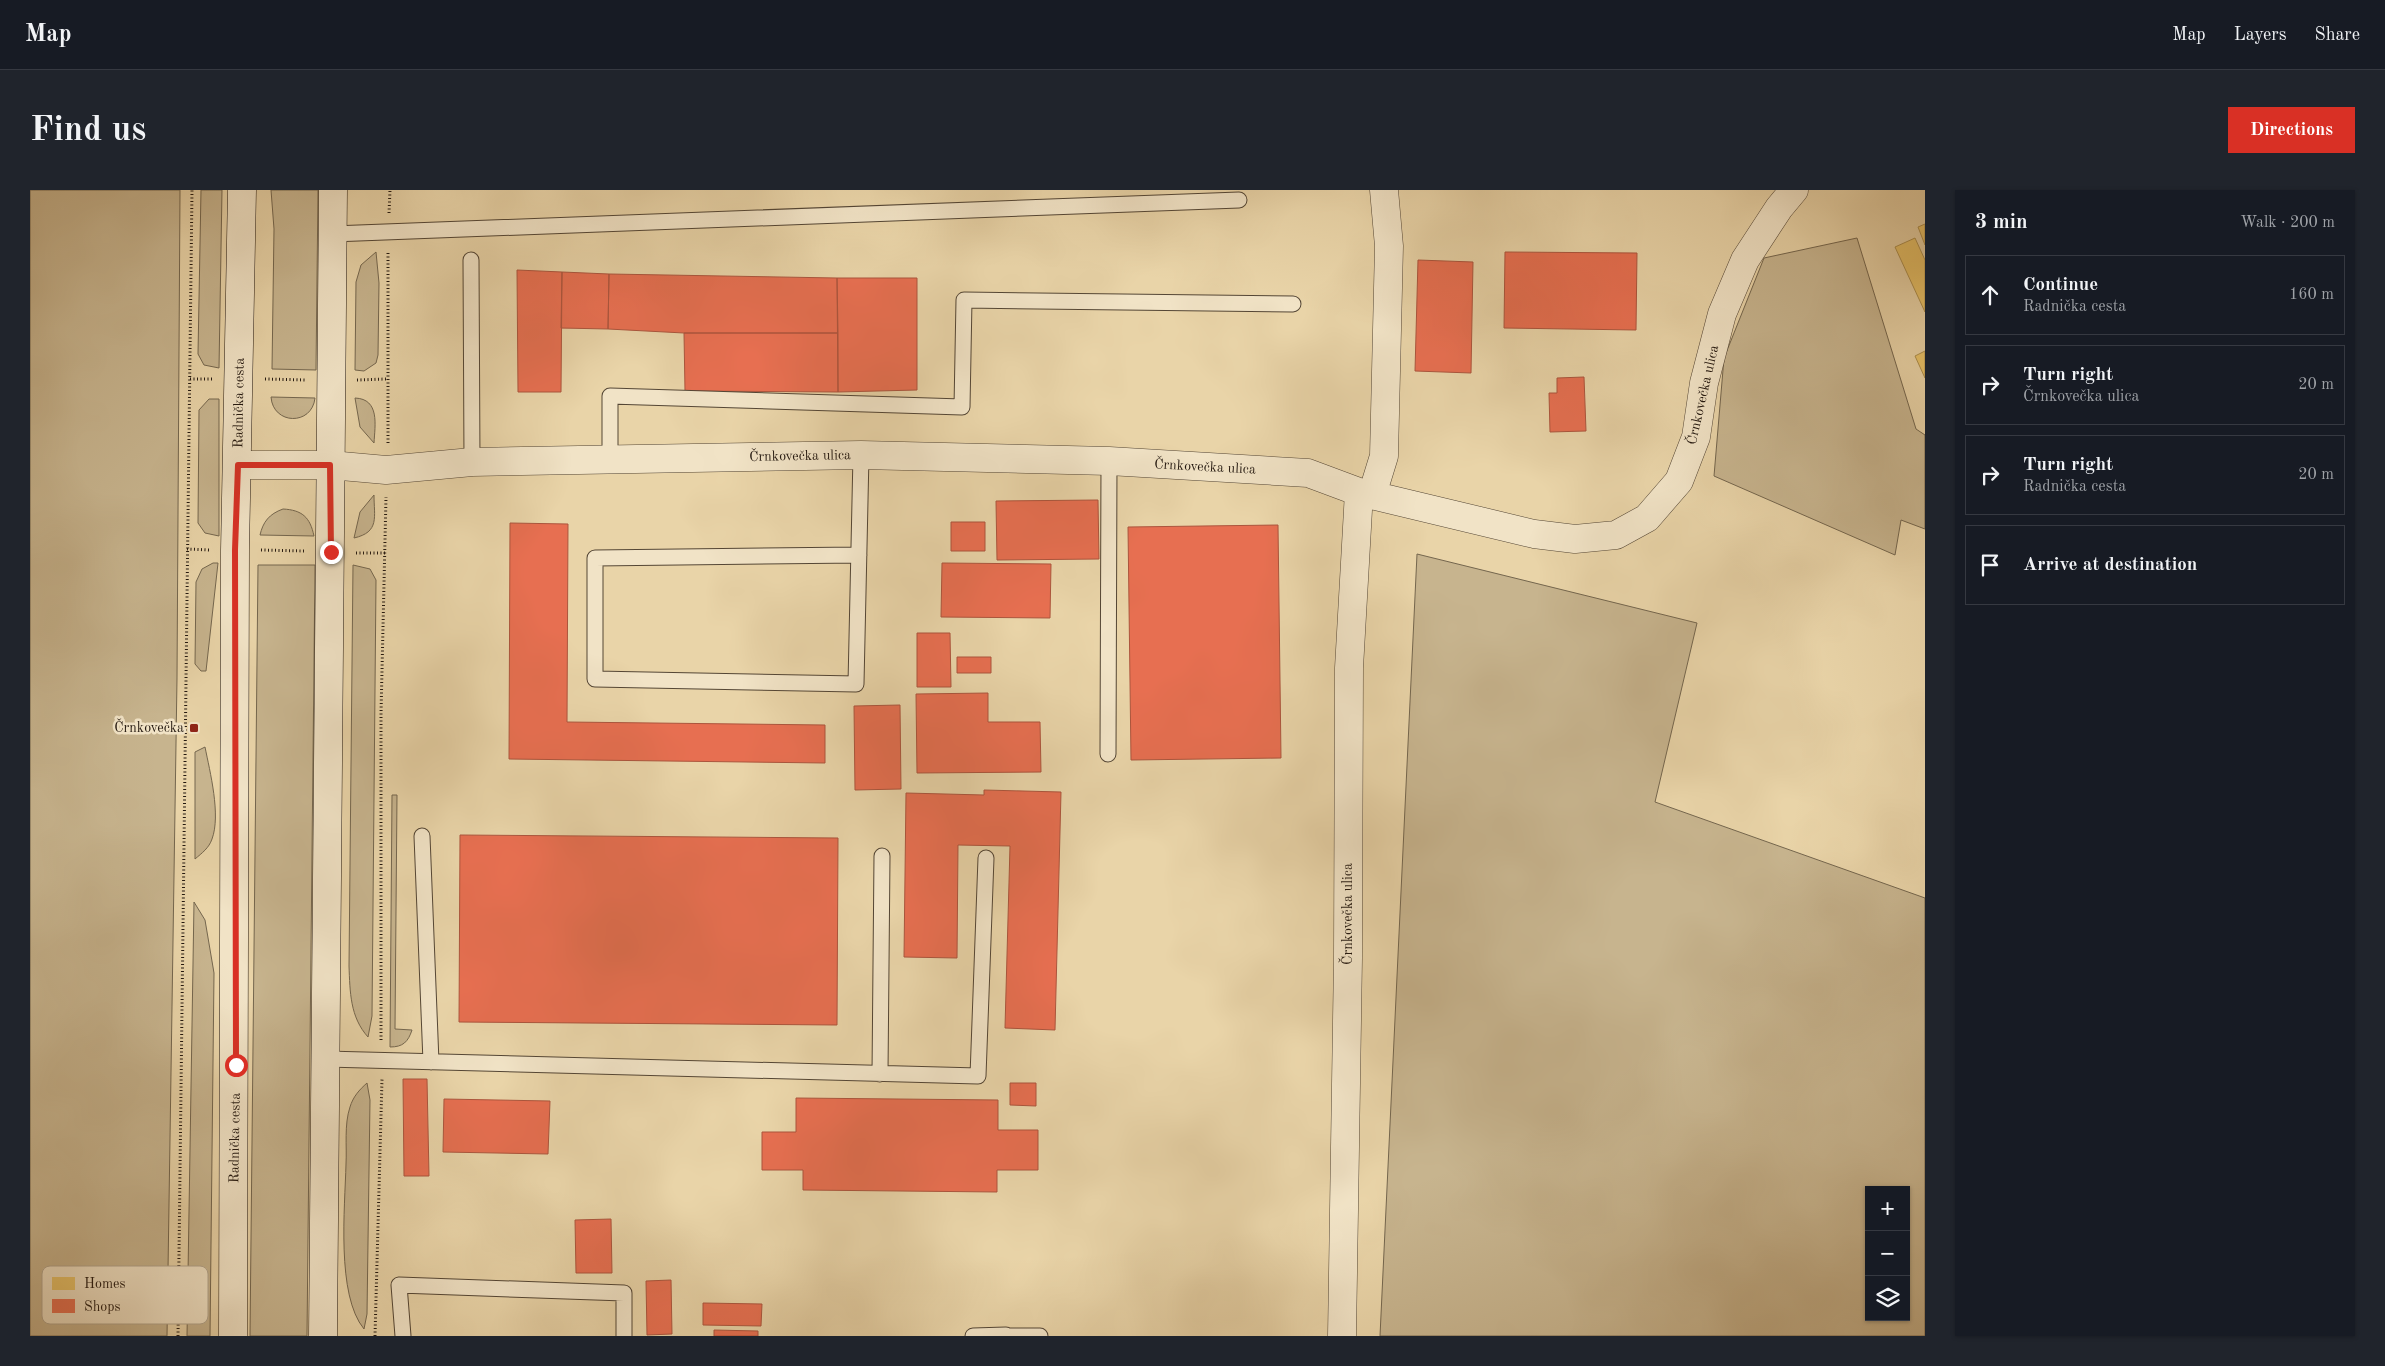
<!DOCTYPE html>
<meta charset="utf-8">
<style>
body{margin:0;font-family:"Old Standard TT",serif;background:#20242c;color:#f1f3f6}
.controls{position:absolute;right:15px;bottom:15px;display:grid;overflow:hidden;border-radius:0px;box-shadow:0 1px 4px #0004}
.controls button{width:45px;height:45px;display:grid;place-items:center;padding:0;border:0;border-bottom:1px solid #363941;background:#171b24;color:#f1f3f6;font:25px sans-serif}
.stop{position:absolute;width:15px;height:15px;margin:-11px;border:4px solid #d93025;border-radius:50%;background:#fff}
.stop.end{background:#d93025;border-color:#fff;box-shadow:0 1px 5px #0008}
.list{margin:0;padding:0;list-style:none}
h2{display:flex;justify-content:space-between;align-items:center;height:65px;margin:0;padding:0 20px;font-size:21px}
h2 small{font-size:16px;font-weight:400;color:#9ea1a6}
.list li{display:grid;grid-template-columns:32px 1fr auto;gap:15px;align-items:center;box-sizing:border-box;height:80px;margin:0 10px 10px;padding:0 10px;border:1px solid #363941;border-radius:0px}
.list b{display:block;font-size:19px;white-space:nowrap}
.list p{margin:0;font-size:16px;white-space:nowrap;color:#9ea1a6}
.list em{font-size:16px;font-style:normal;color:#9ea1a6}
.icon{flex:none;width:28px;height:28px;fill:none;stroke:currentColor;stroke-width:2;stroke-linecap:round;stroke-linejoin:round}
.map{position:relative;flex:none;width:1895px;height:1146px;overflow:hidden;border-radius:0px}
header{display:flex;align-items:center;gap:30px;box-sizing:border-box;height:70px;padding:0 25px;background:#171b24;border-bottom:1px solid #363941}
header strong{font-size:24px}
nav{display:flex;gap:28px;margin-inline-start:auto;font-size:18px}
.intro{display:flex;align-items:center;justify-content:space-between;box-sizing:border-box;height:120px;padding:0 30px}
h1{margin:0;font-size:35px}
.button{padding:12px 22px;border-radius:0px;background:#d93025;color:#fff;font-size:18px;font-weight:700}
main{display:flex;gap:30px;padding:0 30px}
aside{flex:1;background:#171b24;border-radius:0px;box-shadow:0 1px 4px #0004}
.map>svg:first-child{display:block}
.green{fill:#c7b48e;stroke:#74664e;fill-rule:evenodd}
.homes{fill:#e9c46a;stroke:#ad904f}
.shops{fill:#e76f51;stroke:#ac553d}
.lines{fill:none;stroke-linecap:round;stroke-linejoin:round}
.service-casing{stroke:#544635;stroke-width:17}
.minor-casing{stroke:#544635;stroke-width:29}
.secondary-casing{stroke:#22170f;stroke-width:29}
.path{stroke:#22170f;stroke-width:3;stroke-dasharray:1 2.5;stroke-linecap:butt}
.service{stroke:#f1e3c6;stroke-width:15}
.minor{stroke:#f1e3c6;stroke-width:28}
.secondary{stroke:#f1e3c6;stroke-width:28}
.route{stroke:#d93025;stroke-width:6}
.poi-dot{fill:#8f2418;stroke:#f1e3c6;stroke-width:2}
.labels{text-anchor:middle;dominant-baseline:central;stroke-width:5;stroke-linejoin:round;paint-order:stroke}
.street-label{font-size:14px;fill:#22170f;stroke:#f1e3c6}
.poi-label{font-size:14px;fill:#22170f;stroke:#f1e3c6;text-anchor:end}
.key{fill:#f1e3c6;stroke:#b3a68f;stroke-width:1}
.key-label{font-size:14px;fill:#22170f}
</style>
<header>
<strong>Map</strong>
<nav><a>Map</a><a>Layers</a><a>Share</a></nav>
</header>
<div class="intro"><h1>Find us</h1><a class="button">Directions</a></div>
<main>
<div class="map">
<svg width="1895" height="1146" viewBox="0 0 1895 1146">
<rect width="100%" height="100%" fill="#e9d4a8"/>
<filter id="stains"><feTurbulence type="fractalNoise" baseFrequency=".004" numOctaves="4"/><feColorMatrix values="0 0 0 0 .2 0 0 0 0 .09 0 0 0 0 .02 0 0 0 .5 -.17"/></filter>
<radialGradient id="worn" r=".72"><stop offset=".6" stop-color="#630" stop-opacity="0"/><stop offset="1" stop-color="#630" stop-opacity=".3"/></radialGradient>
<path class="green" d="M0 0H150L147 488 137 1146H0Z
M171 0H192L189 178 174 175 168 164Z
M241 0H288L286 180 242 179 244 39Z
M1827 48 1886 239 1895 245V339L1871 330 1865 365 1684 286 1694 168 1734 68Z
M346 62 349 93 348 165 346 173 334 181 325 180 326 92 331 75Z
M241 207 285 208C282 236 243 235 241 207Z
M325 208C350 209 345 235 344 253L330 237Z
M179 209H189V346L175 343 168 333 169 220Z
M344 305C344 327 350 342 324 348L330 322Z
M253 319C272 320 280 327 284 346L230 345C233 332 239 324 253 319Z
M1387 364 1667 433 1625 612 1895 708V1146H1350ZM1839 1000H1876V1127H1839Z
M183 373H188L176 481H171L165 474 166 392 172 379Z
M228 375H285L277 1146H220Z
M323 375 340 379 346 390 342 826 338 847C320 827 320 802 319 776Z
M175 557C180 582 191 625 182 649 179 658 172 663 165 669V562Z
M362 605H367L365 839 382 840C378 852 373 857 360 857Z
M164 712 175 730 184 783 180 1146H157Z
M337 893 340 910 337 1124 334 1139C306 1105 315 1017 316 974 317 956 314 935 320 917 323 907 329 900 337 893Z"/>
<path class="homes" d="M1895 34V55L1888 37Z
M1885 48 1895 70V122L1865 57Z
M1895 161V188L1885 166Z"/>
<path class="shops" d="M1475 62 1607 63 1606 140 1474 138Z
M1388 70 1443 72 1441 183 1385 181Z
M487 80 532 82 531 202H488Z
M532 82 579 84 578 139 531 138Z
M579 84 807 88 808 143H654L578 139Z
M807 88H887V200L808 202Z
M654 143H808V202L655 201Z
M1554 187 1556 241 1520 242 1519 203H1527V188Z
M1068 310 1069 369 967 370 966 311Z
M921 332H955V361H921Z
M480 333 538 334 537 532 795 535V573L479 569Z
M1248 335 1251 568 1101 570 1098 337Z
M912 373 1021 374 1020 428 911 427Z
M887 443H920L921 497H887Z
M927 467H961V483H927Z
M958 503V532H1010L1011 582 887 583 886 504Z
M870 515 871 599 825 600 824 516Z
M954 600 1031 602 1025 840 975 838 980 656 928 655 927 768 874 767 876 603 954 605Z
M430 645 808 648 807 835 429 832Z
M373 889H397L399 986H374Z
M980 893H1006V916L980 915Z
M766 908 968 910V940H1008V980H967V1002L773 1000V980H732V942H766Z
M414 909 520 911 518 964 413 962Z
M581 1029 582 1083H546L545 1030Z
M641 1090 642 1144 617 1145 616 1091Z
M673 1113 732 1114 731 1136 673 1135Z
M684 1140 728 1141V1146H684Z"/>
<g class="lines">
<g class="service-casing">
<path id="service" d="M302 44 1209 10
M441 70 442 272
M580 270V206L932 217 934 110 1263 114
M829 365 565 368V489L826 494 831 265
M1078 564 1079 271
M392 646 401 872
M296 869 948 886 956 668
M850 884 852 666
M373 1146 369 1095 594 1103V1146
M943 1146 976 1145
M976 1146H1010"/>
</g>
<g class="minor-casing">
<path id="minor" d="M208 275H300L356 280 442 272 831 265 1079 271 1278 283 1329 302 1504 344 1545 349 1586 345 1617 328 1649 291 1666 247 1674 193 1692 124 1715 70 1749 18 1764 0
M1342 305 1354 266 1359 56 1354 0
M1312 1146 1318 768 1319 478 1329 302"/>
</g>
<g class="secondary-casing">
<path id="secondary" d="M203 1146 205 360 212 0
M293 1146 303 0"/>
</g>
<path class="path" d="M359 23 360 0
M160 189H184
M235 189 276 190
M327 190 356 189
M358 253V62
M157 359 180 360
M231 360 275 361
M326 363H355
M351 850V524L356 307
M148 1146 162 0
M345 1146 352 889"/>
<use href="#service" class="service"/>
<use href="#minor" class="minor"/>
<use href="#secondary" class="secondary"/>
</g>
<g class="lines">
<path class="route" d="M206 875 205 360 208 275H300L301 362"/>
</g>
<rect class="poi-dot" x="159" y="533" width="10" height="10" rx="2.5"/>
<g class="labels">
<g class="street-label">
<text transform="translate(1673 205) rotate(-77)">Črnkovečka ulica</text>
<text transform="translate(209 213) rotate(-89)">Radnička cesta</text>
<text transform="translate(770 266) rotate(-1)">Črnkovečka ulica</text>
<text transform="translate(1175 277) rotate(3)">Črnkovečka ulica</text>
<text transform="translate(1318 724) rotate(-90)">Črnkovečka ulica</text>
<text transform="translate(205 948) rotate(-89)">Radnička cesta</text>
</g>
<g class="poi-label">
<text x="154" y="538">Črnkovečka</text>
</g>
</g>
<rect x="12" y="1076" width="166" height="58" rx="8" class="key"/>
<rect x="22" y="1087" width="23" height="13" fill="#e9c46a"/>
<rect x="22" y="1109" width="23" height="14" fill="#e76f51"/>
<g class="key-label">
<text x="54" y="1098">Homes</text>
<text x="54" y="1121">Shops</text>
</g>
<rect width="100%" height="100%" filter="url(#stains)"/>
<rect width="100%" height="100%" fill="url(#worn)"/>
</svg>
<div class="controls">
<button>+</button>
<button>−</button>
<button><svg class="icon" aria-label="layers" viewBox="0 0 24 24"><path d="M12 4l9 5-9 5-9-5zM3 14l9 5 9-5"/></svg></button>
</div>
<div class="stop" style="left:206px;top:875px"></div>
<div class="stop end" style="left:301px;top:362px"></div>
</div>
<aside>
<h2>3 min<small>Walk · 200 m</small></h2>
<ul class="list">
<li><svg class="icon" aria-label="ahead" viewBox="0 0 24 24"><path d="M12 20V5M6 11l6-6 6 6"/></svg><div><b>Continue</b><p>Radnička cesta</p></div><em>160 m</em></li>
<li><svg class="icon" aria-label="right" viewBox="0 0 24 24"><path d="M7 20v-9h11M14 6l5 5-5 5"/></svg><div><b>Turn right</b><p>Črnkovečka ulica</p></div><em>20 m</em></li>
<li><svg class="icon" aria-label="right" viewBox="0 0 24 24"><path d="M7 20v-9h11M14 6l5 5-5 5"/></svg><div><b>Turn right</b><p>Radnička cesta</p></div><em>20 m</em></li>
<li><svg class="icon" aria-label="arrive" viewBox="0 0 24 24"><path d="M6 21V4h12l-3 4 3 4H6"/></svg><div><b>Arrive at destination</b></div></li>
</ul>
</aside>
</main>
